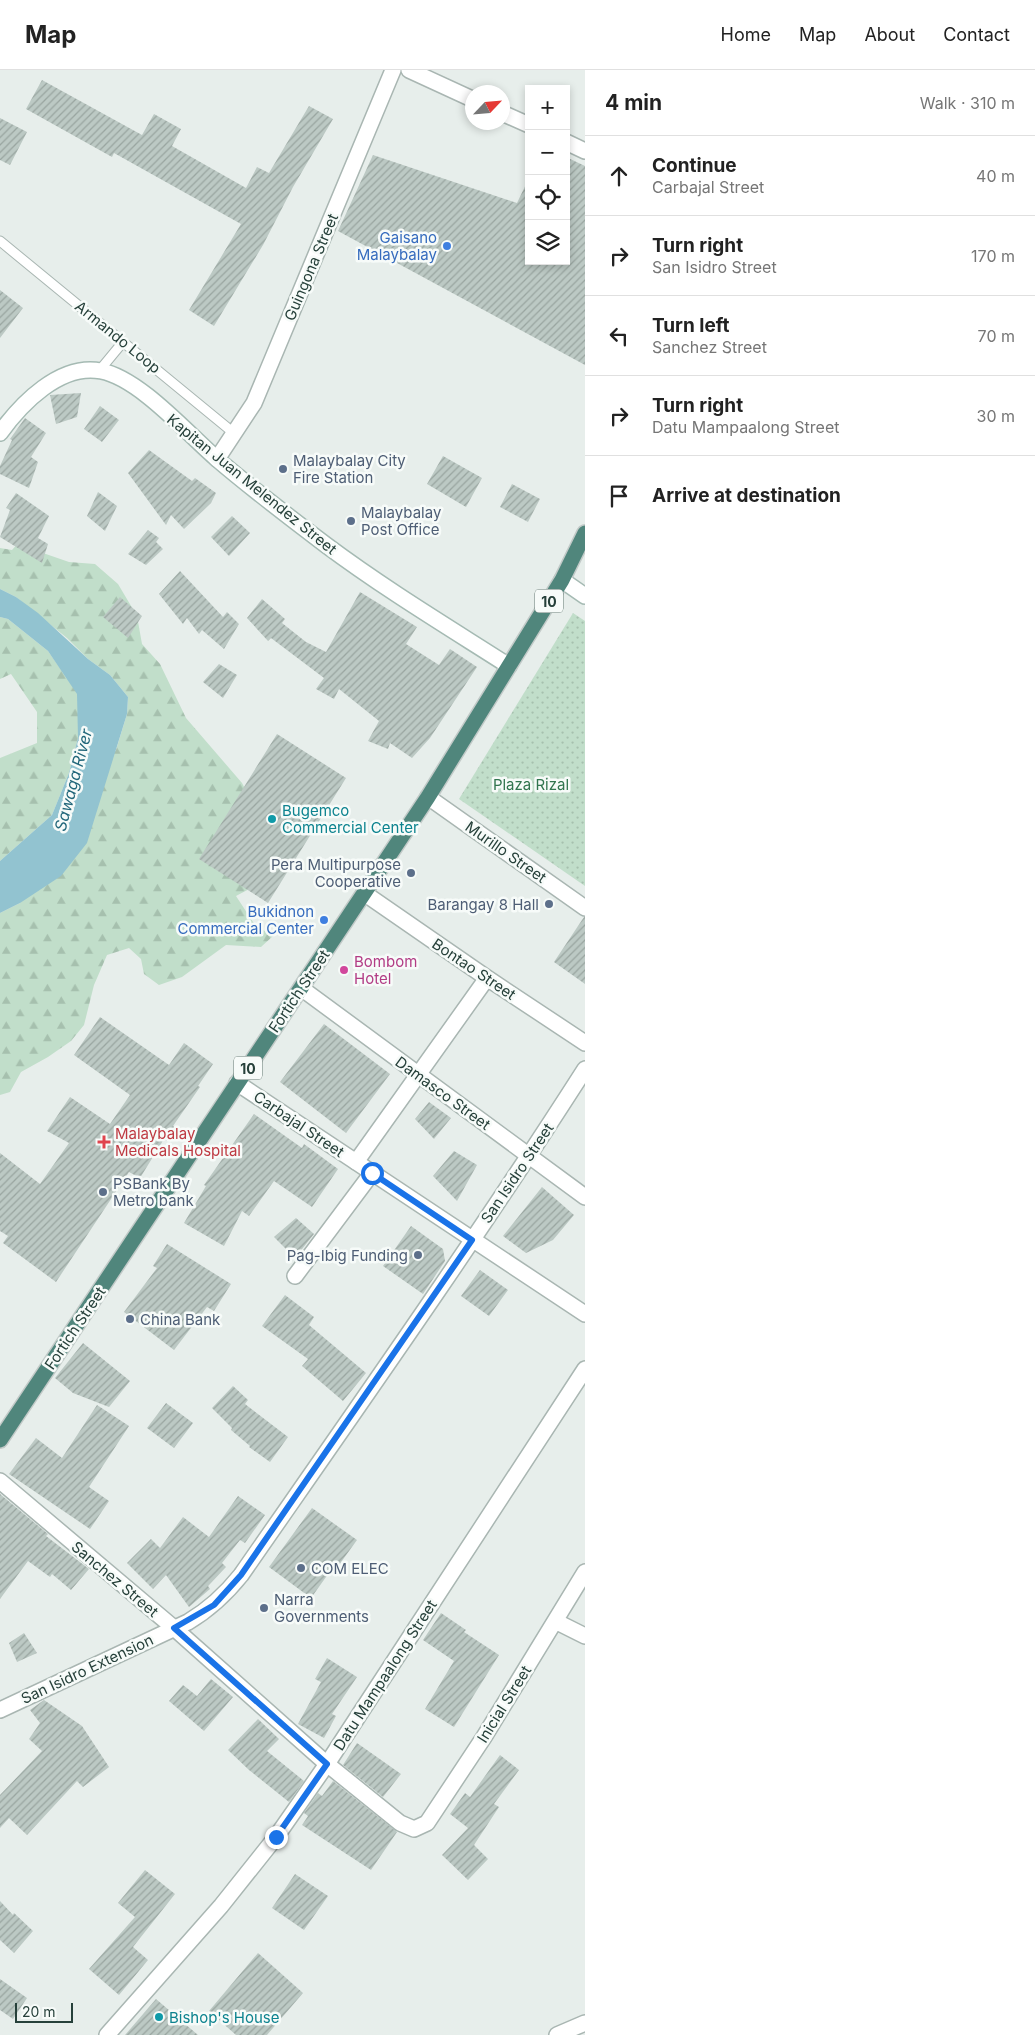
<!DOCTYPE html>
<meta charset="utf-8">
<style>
body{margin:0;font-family:Inter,sans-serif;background:#f6f6f6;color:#222}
.controls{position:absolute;right:15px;top:15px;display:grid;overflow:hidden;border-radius:0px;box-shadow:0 2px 8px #0003}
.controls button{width:45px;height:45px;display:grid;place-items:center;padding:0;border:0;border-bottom:1px solid #e0e0e0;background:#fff;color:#222;font:25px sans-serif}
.compass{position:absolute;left:465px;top:15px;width:45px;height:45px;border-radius:50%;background:#fff;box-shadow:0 2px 8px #0003;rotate:64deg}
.scale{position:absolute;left:15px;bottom:12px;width:58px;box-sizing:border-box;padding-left:5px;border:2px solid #26403a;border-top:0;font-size:14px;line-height:18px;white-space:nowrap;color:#26403a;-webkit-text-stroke:4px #f7fbf9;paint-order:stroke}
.stop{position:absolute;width:15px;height:15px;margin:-11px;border:4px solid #1a73e8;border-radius:50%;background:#fff}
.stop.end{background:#1a73e8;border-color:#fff;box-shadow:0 1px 5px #0008}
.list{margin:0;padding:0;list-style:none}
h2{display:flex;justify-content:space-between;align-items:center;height:65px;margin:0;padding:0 20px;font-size:21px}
h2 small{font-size:16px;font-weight:400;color:#767676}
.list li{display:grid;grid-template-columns:32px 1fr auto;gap:15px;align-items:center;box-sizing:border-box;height:80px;padding:0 20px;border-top:1px solid #e0e0e0}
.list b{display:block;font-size:19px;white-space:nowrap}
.list p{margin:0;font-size:16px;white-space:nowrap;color:#767676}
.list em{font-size:16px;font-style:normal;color:#767676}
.icon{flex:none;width:28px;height:28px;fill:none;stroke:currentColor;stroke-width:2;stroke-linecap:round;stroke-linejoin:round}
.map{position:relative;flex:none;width:585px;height:1965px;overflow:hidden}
header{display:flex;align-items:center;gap:30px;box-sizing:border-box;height:70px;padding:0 25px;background:#fff;border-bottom:1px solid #e0e0e0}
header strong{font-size:24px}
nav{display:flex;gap:28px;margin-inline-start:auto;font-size:18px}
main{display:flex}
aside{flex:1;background:#fff}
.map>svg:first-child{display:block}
.grass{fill:url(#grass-dots)}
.forest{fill:url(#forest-firs)}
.water{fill:#92c3d0}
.building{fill:url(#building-hatch)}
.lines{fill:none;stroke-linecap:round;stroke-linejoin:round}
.service-casing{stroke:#a9b6b2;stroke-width:11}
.minor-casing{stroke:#a9b6b2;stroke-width:18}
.tertiary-casing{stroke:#a9b6b2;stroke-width:18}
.secondary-casing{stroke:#a5bab3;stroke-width:18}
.trunk-casing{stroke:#c2cac8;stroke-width:18}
.service{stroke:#fff;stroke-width:9}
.minor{stroke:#fff;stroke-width:15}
.tertiary{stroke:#fff;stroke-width:15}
.secondary{stroke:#fff;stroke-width:15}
.trunk{stroke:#50867c;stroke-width:15}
.route{stroke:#1a73e8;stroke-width:6}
.shop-dot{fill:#3f7fe0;stroke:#f7fbf9;stroke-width:2}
.service-dot{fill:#5c6f8a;stroke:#f7fbf9;stroke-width:2}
.culture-dot{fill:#0f9aa8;stroke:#f7fbf9;stroke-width:2}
.hotel-dot{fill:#d1479c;stroke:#f7fbf9;stroke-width:2}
.health-dot{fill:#e0444e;stroke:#f7fbf9;stroke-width:2}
.labels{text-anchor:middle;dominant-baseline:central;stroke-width:5;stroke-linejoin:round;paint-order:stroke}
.shield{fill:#f7fbf9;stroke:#657873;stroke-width:1}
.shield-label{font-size:14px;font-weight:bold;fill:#26403a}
.shop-label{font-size:15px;fill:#366cbe;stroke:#f7fbf9;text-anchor:end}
.street-label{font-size:15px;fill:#26403a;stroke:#f7fbf9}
.service-label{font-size:15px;fill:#4e5e75;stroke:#f7fbf9;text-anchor:start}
.park-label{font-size:15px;fill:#32754f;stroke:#f7fbf9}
.culture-label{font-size:15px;fill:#0d838f;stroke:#f7fbf9;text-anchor:start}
.hotel-label{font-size:15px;fill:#b23c85;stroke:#f7fbf9;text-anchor:start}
.health-label{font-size:15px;fill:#be3a42;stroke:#f7fbf9;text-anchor:start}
.water-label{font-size:16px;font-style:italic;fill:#22677a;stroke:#f7fbf9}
</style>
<header>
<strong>Map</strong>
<nav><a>Home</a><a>Map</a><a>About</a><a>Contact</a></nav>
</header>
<main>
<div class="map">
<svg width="585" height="1965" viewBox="0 0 585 1965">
<defs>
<pattern id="grass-dots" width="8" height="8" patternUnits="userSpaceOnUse" patternTransform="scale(1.25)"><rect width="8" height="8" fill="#c1deca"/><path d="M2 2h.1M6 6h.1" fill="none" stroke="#a6c0ae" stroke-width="1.8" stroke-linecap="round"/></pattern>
<pattern id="forest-firs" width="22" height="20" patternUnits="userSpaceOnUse" patternTransform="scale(1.25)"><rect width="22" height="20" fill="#c1deca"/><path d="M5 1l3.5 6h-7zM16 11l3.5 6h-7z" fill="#a6c0ae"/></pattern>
<pattern id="building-hatch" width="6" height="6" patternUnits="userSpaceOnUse" patternTransform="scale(1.25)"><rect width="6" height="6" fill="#bcc9c4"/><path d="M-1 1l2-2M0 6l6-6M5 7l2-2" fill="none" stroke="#99a5a0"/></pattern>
</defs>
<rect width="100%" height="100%" fill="#e7eeeb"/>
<path class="grass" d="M573 543 585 551V816L459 729Z"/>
<path class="forest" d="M21 470 43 483 69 492 95 494 118 514 137 546 142 574 160 594 186 648 242 713 252 732 253 817 236 826 255 855 273 866 261 877 226 875 182 907 159 915 144 904 141 889 129 878 107 885 94 915 84 955 71 971 48 987 21 1002 10 1022 0 1025V843L20 833 116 680 127 644 128 627 110 605 88 589 67 568 16 527 0 519V478L12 480Z
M0 547 8 549 48 581 78 624V668L69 703 52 745 0 791V688L37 673V642L11 604 0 609Z"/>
<path class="water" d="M0 519 16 527 38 543 88 589 110 605 128 627 127 644 87 773 61 806 20 833 0 843V791L52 745 69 703 78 668 77 624 48 581 8 549 0 547Z"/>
<path class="building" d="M42 10 142 65 154 44 181 59 172 76 246 118 257 97 269 103 309 36 333 49 293 117 263 175 214 256 189 240 241 154 114 83 112 87 26 39Z
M0 48 27 62 10 95 0 90Z
M373 85 517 133 529 108V191H566V87L585 96V295L338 161Z
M0 220 23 238 0 268Z
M81 323 77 347 56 354 50 325Z
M100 336 119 350 102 372 84 359Z
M25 348 46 363 31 387 38 392 29 418 0 404V396L12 370 10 369Z
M149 380 192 411 195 408 216 423 211 433 184 459 171 445 166 455 128 403Z
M443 386 482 408 466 437 427 414Z
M512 414 540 429 528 452 500 437Z
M98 422 117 436 105 461 87 446Z
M16 423 49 446 38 468 48 474 42 493 0 467 10 440 6 438Z
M232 446 250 463 229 486 211 467Z
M148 460 159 468 156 472 163 479 146 495 128 484Z
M180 501 223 547 227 542 239 554 224 579 202 560 199 564 187 548 183 554 159 524Z
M360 522 417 557 406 574 439 595 450 579 477 597 430 668 412 688 390 673 388 679 368 671 379 651 339 619 334 629 316 619 324 608 271 568 268 571 247 548 262 529 285 549 282 553 306 572 326 582Z
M120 527 142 546 128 568 103 547Z
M219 594 237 605 223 628 203 612Z
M277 664 346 708 268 833 199 789Z
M584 847H585V914L554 892Z
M100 947 169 995 184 973 213 994 198 1016 200 1017 173 1056 176 1058 167 1071 164 1069 140 1108 129 1102 56 1212 3 1173 8 1166 0 1161V1083L40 1114 69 1073 47 1061 70 1027 110 1054 130 1025 74 985Z
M324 954 390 1004 346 1063 280 1012Z
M429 1032 451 1048 434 1069 415 1049Z
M254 1044 302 1078 304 1074 338 1099 312 1137 274 1111 249 1146 242 1141 224 1176 184 1153 206 1116 204 1115Z
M454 1081 477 1095 457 1131 433 1106Z
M542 1117 574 1145 553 1170 526 1183 503 1166Z
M296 1148 314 1164 295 1188 274 1167Z
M411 1156 443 1179 445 1191 423 1224 383 1196Z
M167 1174 231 1214 214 1241 207 1237 174 1280 124 1242 157 1198 153 1196Z
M480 1200 508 1220 489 1246 461 1226Z
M285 1225 314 1247 309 1255 366 1303 343 1331 302 1296 308 1289 262 1256Z
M83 1273 130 1311 109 1337 73 1323 55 1308Z
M233 1316 248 1330 245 1334 288 1367 270 1392 249 1377 250 1376 231 1360 232 1358 212 1338Z
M166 1333 193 1353 174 1378 147 1358Z
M97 1335 129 1356 89 1417 109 1431 90 1459 9 1404 36 1368 62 1388Z
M0 1424 48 1464 46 1466 89 1499 71 1520 52 1504 50 1507 28 1491 0 1529Z
M238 1426 265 1445 245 1473 240 1470 222 1493 226 1497 208 1516 210 1519 189 1537 166 1505 153 1519 127 1493 151 1469 160 1478 183 1447 209 1467Z
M312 1438 357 1470 339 1495 336 1493 311 1528 269 1497Z
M441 1543 466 1560 464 1562 499 1585 454 1657 425 1639 454 1591 423 1570Z
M24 1563 37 1583 17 1592 9 1573Z
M327 1588 357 1607 332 1644 336 1646 324 1668 298 1654 321 1612 315 1609Z
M211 1609 233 1627 204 1661 169 1631 183 1615 197 1626Z
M44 1630 82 1656 109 1697 83 1717 77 1711 27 1765 9 1748 0 1758V1725L42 1681 29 1669 40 1653 30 1640Z
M258 1649 279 1669 267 1681 304 1711 289 1732 249 1700 228 1680Z
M357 1673 401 1704 383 1727 343 1695Z
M500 1685 519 1700 494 1734 499 1737 474 1775 488 1789 468 1810 442 1785 468 1758 450 1744 465 1723 470 1727Z
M333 1711 397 1762 371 1800 302 1755 308 1746 304 1743 318 1723 322 1726Z
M145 1800 175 1824 133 1877 148 1890 119 1925 89 1899 135 1847 118 1833Z
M295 1804 328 1826 304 1860 272 1838Z
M0 1831 13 1845 14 1843 33 1861 14 1883 0 1870Z
M258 1883 303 1923 267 1965H236L209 1941Z
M0 1909 27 1928 13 1949 0 1940Z
M156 1929 198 1965H125Z"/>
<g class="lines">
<g class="service-casing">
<path id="service" d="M0 171 235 364
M99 301 123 272"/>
</g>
<g class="minor-casing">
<path id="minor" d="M409 0 472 29
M502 43 529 55
M566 72 585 81
M217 389 254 333 393 0
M428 727 585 838
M364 823 487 908 585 973
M301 918 585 1127
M356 1092 487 908
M295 1206 372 1103
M0 1411 174 1558 327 1694 400 1753 414 1759 427 1753 484 1667 585 1502
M555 1551 585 1566
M107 1965 221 1836 276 1767 327 1694 585 1299
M557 1965 585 1953"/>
</g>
<g class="tertiary-casing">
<path id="tertiary" d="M237 1013 585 1244
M0 1640 188 1552C210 1539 225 1525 241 1505 357 1338 475 1171 585 999"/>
</g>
<g class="secondary-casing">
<path id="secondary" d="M0 363C21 334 60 293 101 301 139 308 187 363 217 389 252 419 289 447 326 475 385 519 448 557 509 596
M562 510 585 526"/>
</g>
<g class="trunk-casing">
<path id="trunk" d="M0 1370 428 727 562 510 585 463"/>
</g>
<use href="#service" class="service"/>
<use href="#minor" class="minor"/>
<use href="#tertiary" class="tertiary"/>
<use href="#secondary" class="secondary"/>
<use href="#trunk" class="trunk"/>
</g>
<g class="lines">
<path class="route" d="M276 1767 327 1694 174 1558 214 1535 241 1505 472 1170 372 1103"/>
</g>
<g class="shop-dot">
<circle cx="447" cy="176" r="5"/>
<circle cx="324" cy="850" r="5"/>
</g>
<g class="service-dot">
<circle cx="283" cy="399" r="5"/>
<circle cx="351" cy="451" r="5"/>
<circle cx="411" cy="803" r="5"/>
<circle cx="549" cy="834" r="5"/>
<circle cx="103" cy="1122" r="5"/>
<circle cx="418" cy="1185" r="5"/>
<circle cx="130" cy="1249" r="5"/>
<circle cx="301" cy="1498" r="5"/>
<circle cx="264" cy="1538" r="5"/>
</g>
<g class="culture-dot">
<circle cx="272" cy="749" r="5"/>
<circle cx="159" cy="1947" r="5"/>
</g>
<circle class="hotel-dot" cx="344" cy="900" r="5"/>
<path class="health-dot" d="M101.5 1064.5h5v5h5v5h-5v5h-5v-5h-5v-5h5z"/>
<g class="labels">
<g class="shield">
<rect x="535" y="519.5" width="28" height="23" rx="4"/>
<rect x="234" y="986.5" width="28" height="23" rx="4"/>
</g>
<g class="shield-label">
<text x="549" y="531">10</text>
<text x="248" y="998">10</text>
</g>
<g class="shop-label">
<text x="437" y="167">Gaisano<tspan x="437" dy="17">Malaybalay</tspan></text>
<text x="314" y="841">Bukidnon<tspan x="314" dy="17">Commercial Center</tspan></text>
</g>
<g class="street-label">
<text transform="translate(311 197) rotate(-67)">Guingona Street</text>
<text transform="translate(118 267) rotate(39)">Armando Loop</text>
<text transform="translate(252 414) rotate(39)">Kapitan Juan Melendez Street</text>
<text transform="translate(506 782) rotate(35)">Murillo Street</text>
<text transform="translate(474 899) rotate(34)">Bontao Street</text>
<text transform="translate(299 921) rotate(-56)">Fortich Street</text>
<text transform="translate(443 1023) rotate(36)">Damasco Street</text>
<text transform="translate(299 1054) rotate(34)">Carbajal Street</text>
<text transform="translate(517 1103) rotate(-56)">San Isidro Street</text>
<text transform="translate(75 1258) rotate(-56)">Fortich Street</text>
<text transform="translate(115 1509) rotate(40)">Sanchez Street</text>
<text transform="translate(87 1599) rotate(-25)">San Isidro Extension</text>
<text transform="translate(385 1605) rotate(-57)">Datu Mampaalong Street</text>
<text transform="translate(504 1634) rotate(-58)">Inicial Street</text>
</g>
<g class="service-label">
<text x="293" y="390">Malaybalay City<tspan x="293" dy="17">Fire Station</tspan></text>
<text x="361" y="442">Malaybalay<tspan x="361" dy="17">Post Office</tspan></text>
<text x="401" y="794" text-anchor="end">Pera Multipurpose<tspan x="401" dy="17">Cooperative</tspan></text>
<text x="539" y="834" text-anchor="end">Barangay 8 Hall</text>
<text x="113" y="1113">PSBank By<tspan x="113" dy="17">Metro bank</tspan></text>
<text x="408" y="1185" text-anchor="end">Pag-Ibig Funding</text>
<text x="140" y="1249">China Bank</text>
<text x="311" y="1498">COM ELEC</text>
<text x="274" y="1529">Narra<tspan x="274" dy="17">Governments</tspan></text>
</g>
<g class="park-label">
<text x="531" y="714">Plaza Rizal</text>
</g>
<g class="culture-label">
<text x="282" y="740">Bugemco<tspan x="282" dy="17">Commercial Center</tspan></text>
<text x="169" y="1947">Bishop's House</text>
</g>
<g class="hotel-label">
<text x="354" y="891">Bombom<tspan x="354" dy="17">Hotel</tspan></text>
</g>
<g class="health-label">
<text x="115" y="1063">Malaybalay<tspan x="115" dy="17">Medicals Hospital</tspan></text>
</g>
<g class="water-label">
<text transform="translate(73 710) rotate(-75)">Sawaga River</text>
</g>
</g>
</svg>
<div class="controls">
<button>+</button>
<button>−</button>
<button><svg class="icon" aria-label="locate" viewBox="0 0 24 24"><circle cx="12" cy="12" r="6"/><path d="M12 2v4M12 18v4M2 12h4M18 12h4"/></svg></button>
<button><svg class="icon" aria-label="layers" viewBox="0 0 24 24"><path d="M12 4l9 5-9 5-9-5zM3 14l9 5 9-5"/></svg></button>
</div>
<svg class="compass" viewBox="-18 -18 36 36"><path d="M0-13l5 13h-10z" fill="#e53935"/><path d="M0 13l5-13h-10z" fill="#767676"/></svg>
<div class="scale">20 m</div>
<div class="stop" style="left:372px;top:1103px"></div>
<div class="stop end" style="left:276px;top:1767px"></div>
</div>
<aside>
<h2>4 min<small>Walk · 310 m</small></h2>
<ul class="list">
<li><svg class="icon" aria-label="ahead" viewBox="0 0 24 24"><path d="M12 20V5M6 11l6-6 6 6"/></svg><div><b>Continue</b><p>Carbajal Street</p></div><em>40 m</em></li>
<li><svg class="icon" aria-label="right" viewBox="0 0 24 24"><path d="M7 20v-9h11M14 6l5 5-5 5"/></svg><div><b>Turn right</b><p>San Isidro Street</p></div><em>170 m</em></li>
<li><svg class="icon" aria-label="left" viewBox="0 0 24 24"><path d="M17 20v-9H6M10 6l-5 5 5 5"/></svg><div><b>Turn left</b><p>Sanchez Street</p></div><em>70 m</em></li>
<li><svg class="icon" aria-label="right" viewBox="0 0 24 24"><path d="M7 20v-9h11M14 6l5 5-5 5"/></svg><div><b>Turn right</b><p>Datu Mampaalong Street</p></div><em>30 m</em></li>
<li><svg class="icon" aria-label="arrive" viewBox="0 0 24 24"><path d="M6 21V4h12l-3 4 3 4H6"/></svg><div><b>Arrive at destination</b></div></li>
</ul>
</aside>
</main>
